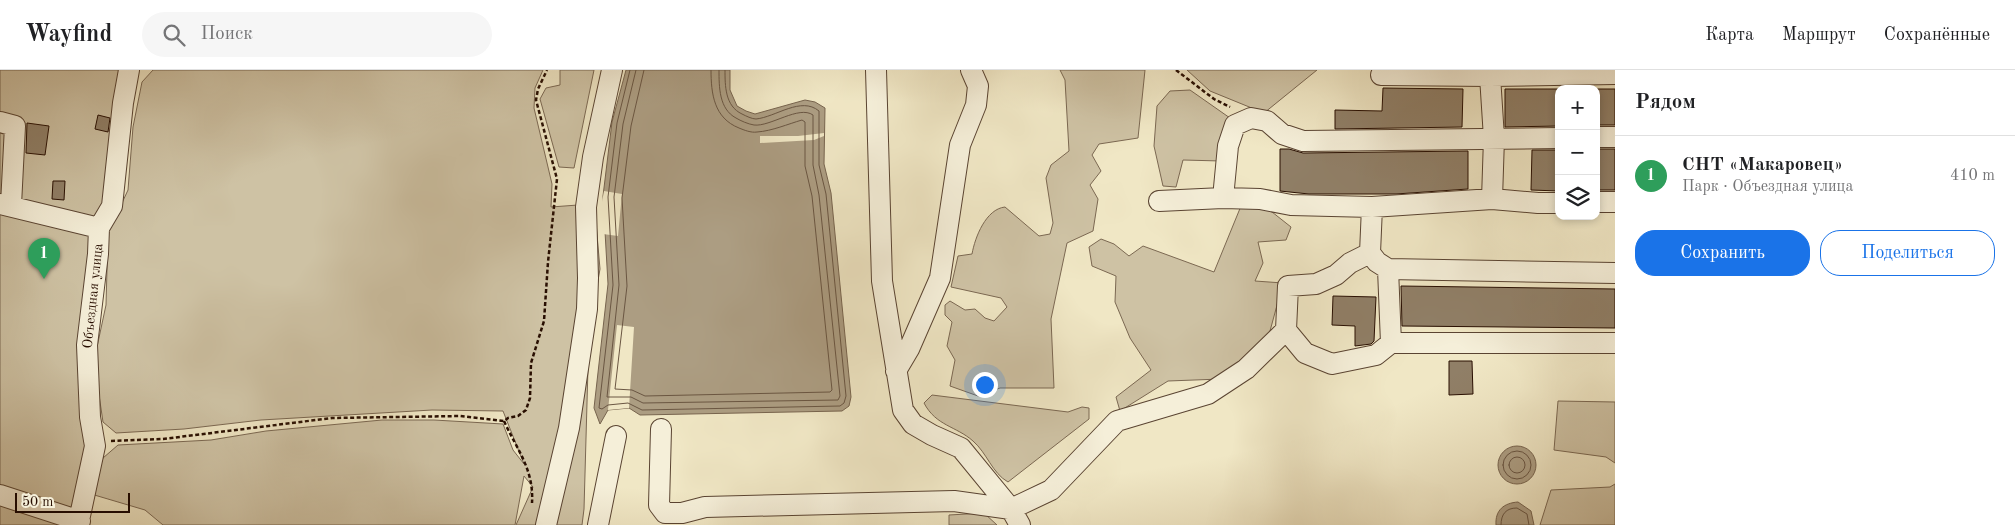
<!DOCTYPE html>
<html lang="ru">
<meta charset="utf-8">
<style>
body{margin:0;font-family:"Old Standard TT",serif;background:#f6f6f6;color:#202124}
.controls{position:absolute;right:15px;top:15px;display:grid;overflow:hidden;border-radius:10px;box-shadow:0 2px 8px #0003}
.controls button{width:45px;height:45px;display:grid;place-items:center;padding:0;border:0;border-bottom:1px solid #e0e0e0;background:#fff;color:#202124;font:25px sans-serif}
.scale{position:absolute;left:15px;bottom:12px;width:115px;box-sizing:border-box;padding-left:5px;border:2px solid #280e01;border-top:0;font-size:14px;line-height:18px;white-space:nowrap;color:#280e01;-webkit-text-stroke:4px #f5efd9;paint-order:stroke}
.you{position:absolute;left:984px;top:314px;width:18px;height:18px;margin:-12px;border:4px solid #fff;border-radius:50%;background:#1a73e8;box-shadow:0 0 0 8px #1a73e833}
.badge{display:grid;place-items:center;width:32px;height:32px;border-radius:50%;background:#1a73e8;color:#fff;font-size:16px;font-weight:700}
.pin{position:absolute;translate:-50% -41px;filter:drop-shadow(0 1px 2px #0008)}
.pin::after{content:'';position:absolute;top:26px;width:18px;height:15px;background:inherit;clip-path:polygon(0 0,100% 0,50% 100%)}
.list{margin:0;padding:0;list-style:none}
h2{display:flex;justify-content:space-between;align-items:center;height:65px;margin:0;padding:0 20px;font-size:21px}
h2 small{font-size:16px;font-weight:400;color:#757577}
.list li{display:grid;grid-template-columns:32px 1fr auto;gap:15px;align-items:center;box-sizing:border-box;height:80px;padding:0 20px;border-top:1px solid #e0e0e0}
.list b{display:block;font-size:19px;white-space:nowrap}
.list p{margin:0;font-size:16px;white-space:nowrap;color:#757577}
.list em{font-size:16px;font-style:normal;color:#757577}
.actions{display:flex;gap:10px;padding:15px 20px}
.actions a{flex:1;padding:11px 0;border:1px solid #1a73e8;border-radius:20px;text-align:center;font-size:18px;color:#1a73e8}
.actions .main{background:#1a73e8;color:#fff}
.icon{flex:none;width:28px;height:28px;fill:none;stroke:currentColor;stroke-width:2;stroke-linecap:round;stroke-linejoin:round}
.map{position:relative;flex:none;width:1615px;height:455px;overflow:hidden}
header{display:flex;align-items:center;gap:30px;box-sizing:border-box;height:70px;padding:0 25px;background:#fff;border-bottom:1px solid #e0e0e0}
header strong{font-size:24px}
nav{display:flex;gap:28px;margin-inline-start:auto;font-size:18px}
.search{width:350px;height:45px;background:#f6f6f6;display:flex;align-items:center;gap:12px;box-sizing:border-box;padding:0 18px;border-radius:28px;color:#757577;font-size:19px}
main{display:flex}
aside{flex:1;background:#fff}
.map>svg:first-child{display:block}
.green{fill:#cec2a4;stroke:#7b6852}
.water{fill:#ac9d82;stroke:#77644e}
.pier{fill:#f0e7c5}
.lines{fill:none;stroke-linecap:round;stroke-linejoin:round}
.shore{stroke:#6a5642;stroke-width:1}
.building{fill:#907f67;stroke:#280e01}
.minor-casing{stroke:#5a4432;stroke-width:22}
.path{stroke:#280e01;stroke-width:2.5;stroke-dasharray:4 2.5;stroke-linecap:butt}
.minor{stroke:#f5efd9;stroke-width:20}
.labels{text-anchor:middle;dominant-baseline:central;stroke-width:5;stroke-linejoin:round;paint-order:stroke}
.street-label{font-size:14px;fill:#280e01;stroke:#f5efd9}
</style>
<header>
<strong>Wayfind</strong>
<div class="search"><svg class="icon" aria-label="search" viewBox="0 0 24 24"><circle cx="10" cy="10" r="6"/><path d="M15 15l6 6"/></svg>Поиск</div>
<nav><a>Карта</a><a>Маршрут</a><a>Сохранённые</a></nav>
</header>
<main>
<div class="map">
<svg width="1615" height="455" viewBox="0 0 1615 455">
<rect width="100%" height="100%" fill="#f0e7c5"/>
<filter id="stains"><feTurbulence type="fractalNoise" baseFrequency=".004" numOctaves="4"/><feColorMatrix values="0 0 0 0 .2 0 0 0 0 .09 0 0 0 0 .02 0 0 0 .5 -.17"/></filter>
<radialGradient id="worn" r=".72"><stop offset=".6" stop-color="#630" stop-opacity="0"/><stop offset="1" stop-color="#630" stop-opacity=".3"/></radialGradient>
<path class="green" d="M0 0H123L106 125 91 172 93 377 65 455H0Z
M153 0H543L535 18 534 38 552 114 551 137 578 135 596 153 600 199 589 262 584 439 582 455H516L533 417 524 406 515 455H163L145 440 91 424 103 388 118 375 211 370 266 361 382 350H434L503 354 513 380 524 394 503 341 432 340 261 350 184 359 116 363 103 352 94 291 106 235 108 163 128 120 133 57 142 12Z
M560 0H594L574 98 559 97 540 29 546 18 560 15Z
M1060 0H1145L1138 68 1099 74 1092 85 1101 101 1090 115 1098 129 1093 161 1067 173 1051 249 1054 318H1000L978 326 950 316 955 290 947 276 952 252 945 245V235L950 231 965 240 975 239 985 248 994 251 1007 237 1001 228 951 217 958 186 972 184C975 167 986 139 1005 137L1039 166 1050 164 1053 153 1046 108 1051 95 1069 81 1065 10Z
M1187 0H1317L1264 43 1210 21Z
M1190 20 1230 48 1221 91 1183 90 1176 117 1163 116 1154 76 1157 36 1170 21Z
M1241 136 1267 138 1291 157 1286 170 1258 172 1263 193 1255 211 1283 213 1270 261 1244 294 1221 309 1168 311 1120 341 1116 327 1151 300 1130 268 1115 232 1116 206 1092 196 1089 177 1101 169 1114 174 1129 186 1143 176 1214 202Z
M932 325 1068 342 1082 337 1089 338V349L1008 412C992 403 987 383 973 371 956 356 936 356 924 333Z
M1558 331 1615 332V393L1606 387 1554 380Z
M1615 414V455H1540L1551 420 1610 417Z
M984 443 997 455H949V445Z"/>
<path class="water" d="M626 0H730V20L737 36 746 41 755 44 805 30 815 32 825 38 824 94 831 123 851 327 849 336 842 341 640 345 629 338 608 340 600 354 594 338 608 214 603 126 612 52Z
M1498 395a19 19 0 1 1 38 0a19 19 0 1 1-38 0Z
M1518 432 1531 441 1534 455H1496C1495 440 1504 433 1518 432Z"/>
<path class="pier" d="M824 63V66L814 70 760 73V66H798Z
M604 121 622 124 618 166 603 164 601 138Z
M617 255 634 257 629 338 608 340Z"/>
<g class="lines">
<path class="shore" d="M630 0 617 53 608 127 613 215 599 338 602 339 608 335 628 333 642 340 840 336 844 333 846 326 826 124 819 95V41C801 26 776 47 756 49 752 49 746 46 742 44 725 36 725 16 725 0
M636 0 623 54 614 127 619 215 607 327H631L643 333 838 330 840 326 819 125 813 95V45C799 35 770 57 754 55 748 54 741 51 736 48 719 39 719 17 719 0
M644 0 631 56 622 128 627 216 615 319 632 320 645 326 830 322 832 320 812 126 805 96V52L802 50C788 54 772 61 757 62 751 63 744 60 739 58 714 48 711 24 711 0
M1503 395a14 14 0 1 1 28 0a14 14 0 1 1-28 0Z
M1509 395a8 8 0 1 1 16 0a8 8 0 1 1-16 0Z
M1501 455C1501 444 1506 438 1517 438L1527 444 1529 455"/>
</g>
<path class="building" d="M1383 18 1463 19 1462 57 1335 59V40L1382 41Z
M1505 19H1559V56L1505 57Z
M1596 19H1615V55H1596Z
M98 45 110 48 108 62 95 59Z
M27 53 49 56 45 85 26 83Z
M1280 79H1289L1303 83 1468 81V119L1396 124H1309L1280 121Z
M1596 79H1615V120H1596Z
M1532 80H1559V121L1531 120Z
M53 111H65L64 130 52 129Z
M1401 216 1615 219V258L1402 256Z
M1333 226 1376 227 1374 271 1371 274 1355 276V256L1332 255Z
M1449 291H1472L1473 324 1449 325Z"/>
<g class="lines">
<g class="minor-casing">
<path id="minor" d="M876 0 882 211 903 340 913 354 932 365 961 378 1011 439 1020 455
M1381 5 1490 6 1615 4
M1490 6 1494 68 1492 129
M0 52 15 56 11 135
M1596 67H1615
M1223 128 1228 76 1235 55 1251 48 1267 51 1282 64 1303 71 1559 68
M1159 131 1223 128 1260 129 1291 135 1372 137 1492 129 1538 133H1559
M1596 132H1615
M0 134 99 158
M1370 183 1377 192 1388 199 1615 203
M1388 199 1391 273
M1286 260 1305 283 1332 294 1376 285 1391 273H1615
M896 301 909 279 940 208 960 75 976 35 978 16 971 0
M661 359 659 435 665 443H682L705 437 954 431 1011 439 1051 420 1117 351 1208 324 1246 299 1286 260 1288 216 1316 214 1336 205 1350 193 1370 183 1372 137
M0 425 80 451
M78 455 95 376 90 347 87 275 98 184 99 158 112 136 123 33 129 0
M546 455 569 358 587 239 588 208 586 137 593 87 612 0
M598 455 616 366"/>
</g>
<path class="path" d="M1176 0 1214 29 1230 37
M504 351C517 380 534 399 532 433
M111 371 163 369 332 348 460 346 504 351 508 348 518 346 526 340 530 328 531 293 544 251 548 192 557 109 536 30 538 19 547 0"/>
<use href="#minor" class="minor"/>
</g>
<g class="labels">
<g class="street-label">
<text transform="translate(93 226) rotate(-84)">Объездная улица</text>
</g>
</g>
<rect width="100%" height="100%" filter="url(#stains)"/>
<rect width="100%" height="100%" fill="url(#worn)"/>
</svg>
<div class="controls">
<button>+</button>
<button>−</button>
<button><svg class="icon" aria-label="layers" viewBox="0 0 24 24"><path d="M12 4l9 5-9 5-9-5zM3 14l9 5 9-5"/></svg></button>
</div>
<div class="scale">50 m</div>
<div class="you"></div>
<div class="pin badge" style="left:44px;top:209px;background:#2e9e5b">1</div>
</div>
<aside>
<h2>Рядом<small></small></h2>
<ul class="list">
<li><span class="badge" style="background:#2e9e5b">1</span><div><b>СНТ «Макаровец»</b><p>Парк · Объездная улица</p></div><em>410 m</em></li>
</ul>
<div class="actions"><a class="main">Сохранить</a><a>Поделиться</a></div>
</aside>
</main>
